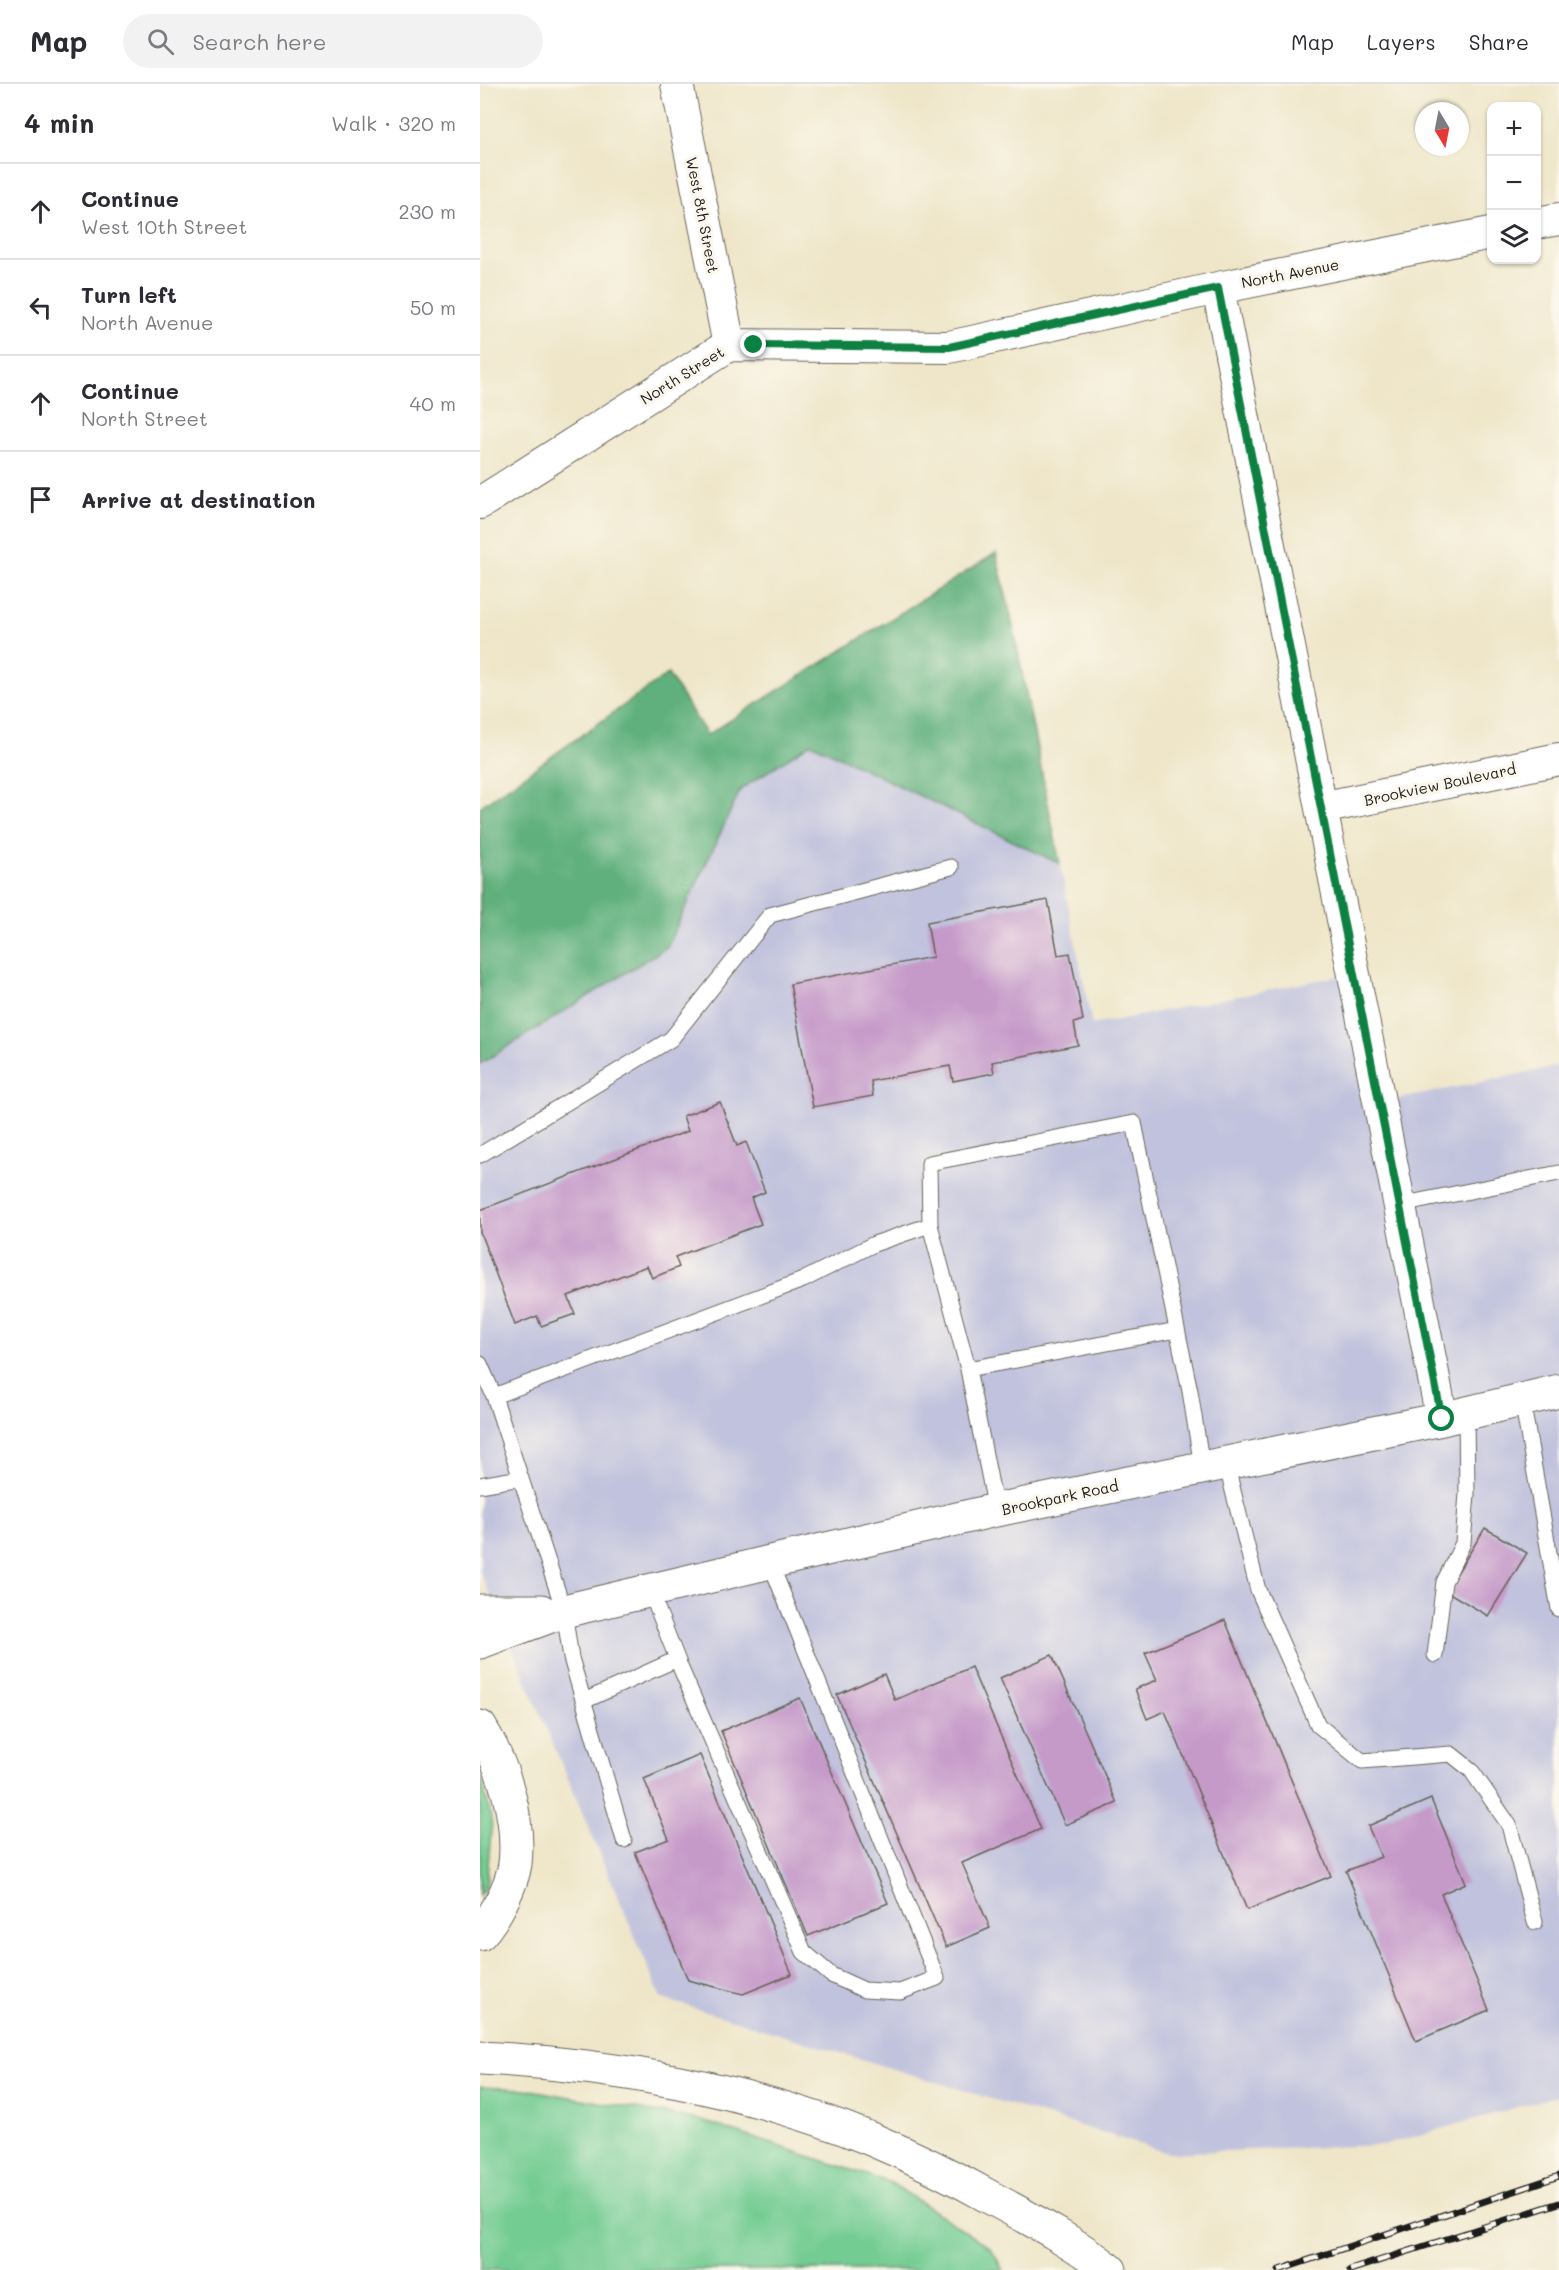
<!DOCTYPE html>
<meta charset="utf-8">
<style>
body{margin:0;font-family:Mali,sans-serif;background:#f2f2f3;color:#2b2b33}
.controls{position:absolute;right:18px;top:18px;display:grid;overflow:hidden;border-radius:12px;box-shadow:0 2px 4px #0004}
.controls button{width:54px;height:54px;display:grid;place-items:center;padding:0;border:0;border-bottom:2px solid #e1e1e2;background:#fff;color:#2b2b33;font:30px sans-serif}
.compass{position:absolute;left:935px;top:18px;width:54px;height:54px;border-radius:50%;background:#fff;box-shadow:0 2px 4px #0004;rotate:170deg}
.stop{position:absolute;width:18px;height:18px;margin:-14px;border:4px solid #0b8043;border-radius:50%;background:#fff}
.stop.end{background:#0b8043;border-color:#fff;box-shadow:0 2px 6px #0008}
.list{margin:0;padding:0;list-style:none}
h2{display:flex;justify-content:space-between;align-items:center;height:78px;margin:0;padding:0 24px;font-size:26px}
h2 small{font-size:20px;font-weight:400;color:#7c7c81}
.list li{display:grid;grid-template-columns:39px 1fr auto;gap:18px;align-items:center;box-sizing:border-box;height:96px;padding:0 24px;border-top:2px solid #e1e1e2}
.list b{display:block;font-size:22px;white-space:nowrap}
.list p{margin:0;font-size:20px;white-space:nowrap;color:#7c7c81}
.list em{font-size:20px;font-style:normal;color:#7c7c81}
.icon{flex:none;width:33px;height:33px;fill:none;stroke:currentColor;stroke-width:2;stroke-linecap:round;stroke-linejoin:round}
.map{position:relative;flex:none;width:1079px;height:2186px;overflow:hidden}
header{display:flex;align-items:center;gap:36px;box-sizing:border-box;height:84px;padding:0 30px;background:#fff;border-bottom:2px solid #e1e1e2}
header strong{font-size:28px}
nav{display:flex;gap:33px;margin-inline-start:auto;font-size:21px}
.search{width:420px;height:54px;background:#f2f2f3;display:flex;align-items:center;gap:15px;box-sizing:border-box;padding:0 21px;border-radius:33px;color:#7c7c81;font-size:22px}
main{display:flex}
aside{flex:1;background:#fff}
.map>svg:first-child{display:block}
.industrial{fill:#c1c2dd}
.green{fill:#73cc92;stroke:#487457;stroke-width:1.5}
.forest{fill:#5eb07c;stroke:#3d664c;stroke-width:1.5}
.building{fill:#c59ac9}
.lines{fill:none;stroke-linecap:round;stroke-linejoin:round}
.lane-casing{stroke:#666359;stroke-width:17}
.street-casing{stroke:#666359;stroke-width:34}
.primary-casing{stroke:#666359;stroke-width:35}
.highway-casing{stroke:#666359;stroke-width:35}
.lane{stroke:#fff;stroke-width:15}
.street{stroke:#fff;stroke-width:32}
.primary{stroke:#fff;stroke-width:33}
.highway{stroke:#fff;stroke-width:33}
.rail-casing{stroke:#1c1c1c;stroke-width:7}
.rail{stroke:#fbf7ec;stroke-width:4.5;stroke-dasharray:14;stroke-linecap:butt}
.route{stroke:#0b8043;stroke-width:8}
.labels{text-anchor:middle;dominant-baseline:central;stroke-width:6;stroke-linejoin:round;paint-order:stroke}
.street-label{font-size:15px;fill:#1c1c1c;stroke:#fbf7ec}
</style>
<header>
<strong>Map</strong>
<div class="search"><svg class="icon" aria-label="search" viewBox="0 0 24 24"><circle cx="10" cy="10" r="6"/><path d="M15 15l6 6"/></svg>Search here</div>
<nav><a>Map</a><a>Layers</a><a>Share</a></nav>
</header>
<main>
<aside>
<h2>4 min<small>Walk · 320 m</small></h2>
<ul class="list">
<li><svg class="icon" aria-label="ahead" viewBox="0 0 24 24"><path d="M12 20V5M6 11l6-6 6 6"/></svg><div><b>Continue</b><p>West 10th Street</p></div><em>230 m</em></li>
<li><svg class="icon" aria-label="left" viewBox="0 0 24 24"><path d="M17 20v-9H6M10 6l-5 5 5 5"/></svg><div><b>Turn left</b><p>North Avenue</p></div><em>50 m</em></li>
<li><svg class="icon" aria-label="ahead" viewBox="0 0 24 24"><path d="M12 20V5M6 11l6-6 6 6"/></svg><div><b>Continue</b><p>North Street</p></div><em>40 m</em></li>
<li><svg class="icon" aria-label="arrive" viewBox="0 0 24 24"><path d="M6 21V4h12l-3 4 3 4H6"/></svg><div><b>Arrive at destination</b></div></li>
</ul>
</aside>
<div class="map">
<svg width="1079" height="2186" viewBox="0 0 1079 2186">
<rect width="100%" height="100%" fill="#fbf7ec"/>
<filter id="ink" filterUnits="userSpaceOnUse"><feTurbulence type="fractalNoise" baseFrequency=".0167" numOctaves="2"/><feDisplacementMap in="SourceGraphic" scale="12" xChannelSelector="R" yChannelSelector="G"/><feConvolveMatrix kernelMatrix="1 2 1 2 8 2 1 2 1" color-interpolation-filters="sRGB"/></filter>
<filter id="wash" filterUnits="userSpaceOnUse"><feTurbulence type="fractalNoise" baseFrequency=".008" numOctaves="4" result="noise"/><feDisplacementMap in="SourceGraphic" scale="24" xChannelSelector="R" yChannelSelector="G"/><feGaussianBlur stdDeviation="1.35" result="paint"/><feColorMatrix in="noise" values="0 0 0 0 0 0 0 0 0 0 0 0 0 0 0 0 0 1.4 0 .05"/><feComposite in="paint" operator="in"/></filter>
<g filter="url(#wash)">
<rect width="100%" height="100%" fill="#efe6c9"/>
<path class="industrial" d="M331 659 580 780 612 941 874 889 900 1019 1079 982V2011L905 2061 688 2069 181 1914 0 1488V980L187 863 261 705Z"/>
<path class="green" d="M0 1689 12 1737 6 1803 0 1812Z
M0 2003 45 2005 219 2036 411 2099 511 2164 523 2186H0Z"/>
<path class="forest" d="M516 469 530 528 580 780 331 659 261 705 187 863 0 980V723L188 590 227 651Z"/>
<g id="blocks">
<path class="building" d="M568 816 578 871 590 869 603 936 594 939 598 961 512 978 514 989 473 997 470 982 391 997 393 1012 333 1023 310 900 453 873 447 838Z
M240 1018 257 1062 266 1058 285 1108 271 1114 281 1140 195 1173 199 1183 172 1194 167 1182 88 1212 95 1230 61 1242 57 1232 35 1241 0 1148V1126L208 1047 203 1032Z
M1005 1444 1047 1469 1008 1532 966 1507Z
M745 1536 851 1792 767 1826 685 1627 667 1635 655 1605 677 1596 665 1569Z
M572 1571 637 1719 585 1741 520 1594Z
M491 1583 561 1745 482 1779 510 1844 466 1863 357 1611 404 1590 415 1616Z
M320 1614 408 1819 328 1852 241 1647Z
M220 1671 312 1890 263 1910 208 1896 155 1768 189 1755 164 1695Z
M951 1715 986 1799 961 1810 1009 1926 936 1957 866 1787 901 1773 888 1742Z"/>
</g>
</g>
<g filter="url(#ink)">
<use href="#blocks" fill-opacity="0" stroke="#666359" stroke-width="1.5"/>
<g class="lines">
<g class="lane-casing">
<path id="lane" d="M0 1071 191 955 290 831 471 783
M920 1121 1079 1089
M450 1141 449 1079 654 1039 710 1307 722 1383
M0 1280 14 1312
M488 1285 697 1246
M1042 1316 1079 1525
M746 1379 778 1506 838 1641 882 1677 971 1670 991 1686 1029 1741 1055 1838
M0 1401 41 1394
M170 1506 201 1585 324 1868 351 1891 384 1906 420 1908 457 1894 290 1478
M955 1571 964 1498 983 1459 987 1410 986 1329
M104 1617 197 1575
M144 1756 91 1574 84 1527 14 1312 323 1196 394 1160 450 1141 488 1285 516 1426"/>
</g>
<g class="street-casing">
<path id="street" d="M197 0 249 261
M1056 139 1079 135
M738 204 962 1335
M0 419 249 261 469 263 738 204 1011 149
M841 724 1079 675"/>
</g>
<g class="primary-casing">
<path id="primary" d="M0 1527H61
M0 1558 84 1527 290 1478 516 1426 962 1335 1079 1307"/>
</g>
<g class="highway-casing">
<path id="highway" d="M0 1643C24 1682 40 1735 35 1780 32 1801 14 1835 0 1850
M0 1974C131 1980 269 2005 391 2055 434 2073 476 2094 517 2117 556 2138 595 2159 630 2186"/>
</g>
<use href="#lane" class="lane"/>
<use href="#street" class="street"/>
<use href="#primary" class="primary"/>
<use href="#highway" class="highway"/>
<g class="rail-casing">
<path id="rail" d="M799 2186 1079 2092
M870 2186 1079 2119"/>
</g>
<use href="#rail" class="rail"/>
</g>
</g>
<g class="lines" filter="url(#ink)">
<path class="route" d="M274 261 469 263 738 204 962 1335"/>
</g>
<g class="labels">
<g class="street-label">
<text transform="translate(223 131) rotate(79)">West 8th Street</text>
<text transform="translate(810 189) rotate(-11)">North Avenue</text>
<text transform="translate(202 291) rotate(-32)">North Street</text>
<text transform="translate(960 700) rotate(-12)">Brookview Boulevard</text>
<text transform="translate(580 1413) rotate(-12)">Brookpark Road</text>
</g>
</g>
</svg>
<div class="controls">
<button>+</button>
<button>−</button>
<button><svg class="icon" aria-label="layers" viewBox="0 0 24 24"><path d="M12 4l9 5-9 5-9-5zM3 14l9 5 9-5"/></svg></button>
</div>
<svg class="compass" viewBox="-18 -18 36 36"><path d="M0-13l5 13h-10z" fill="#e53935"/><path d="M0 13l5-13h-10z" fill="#7c7c81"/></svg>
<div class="stop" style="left:962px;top:1335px"></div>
<div class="stop end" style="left:274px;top:261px"></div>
</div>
</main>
